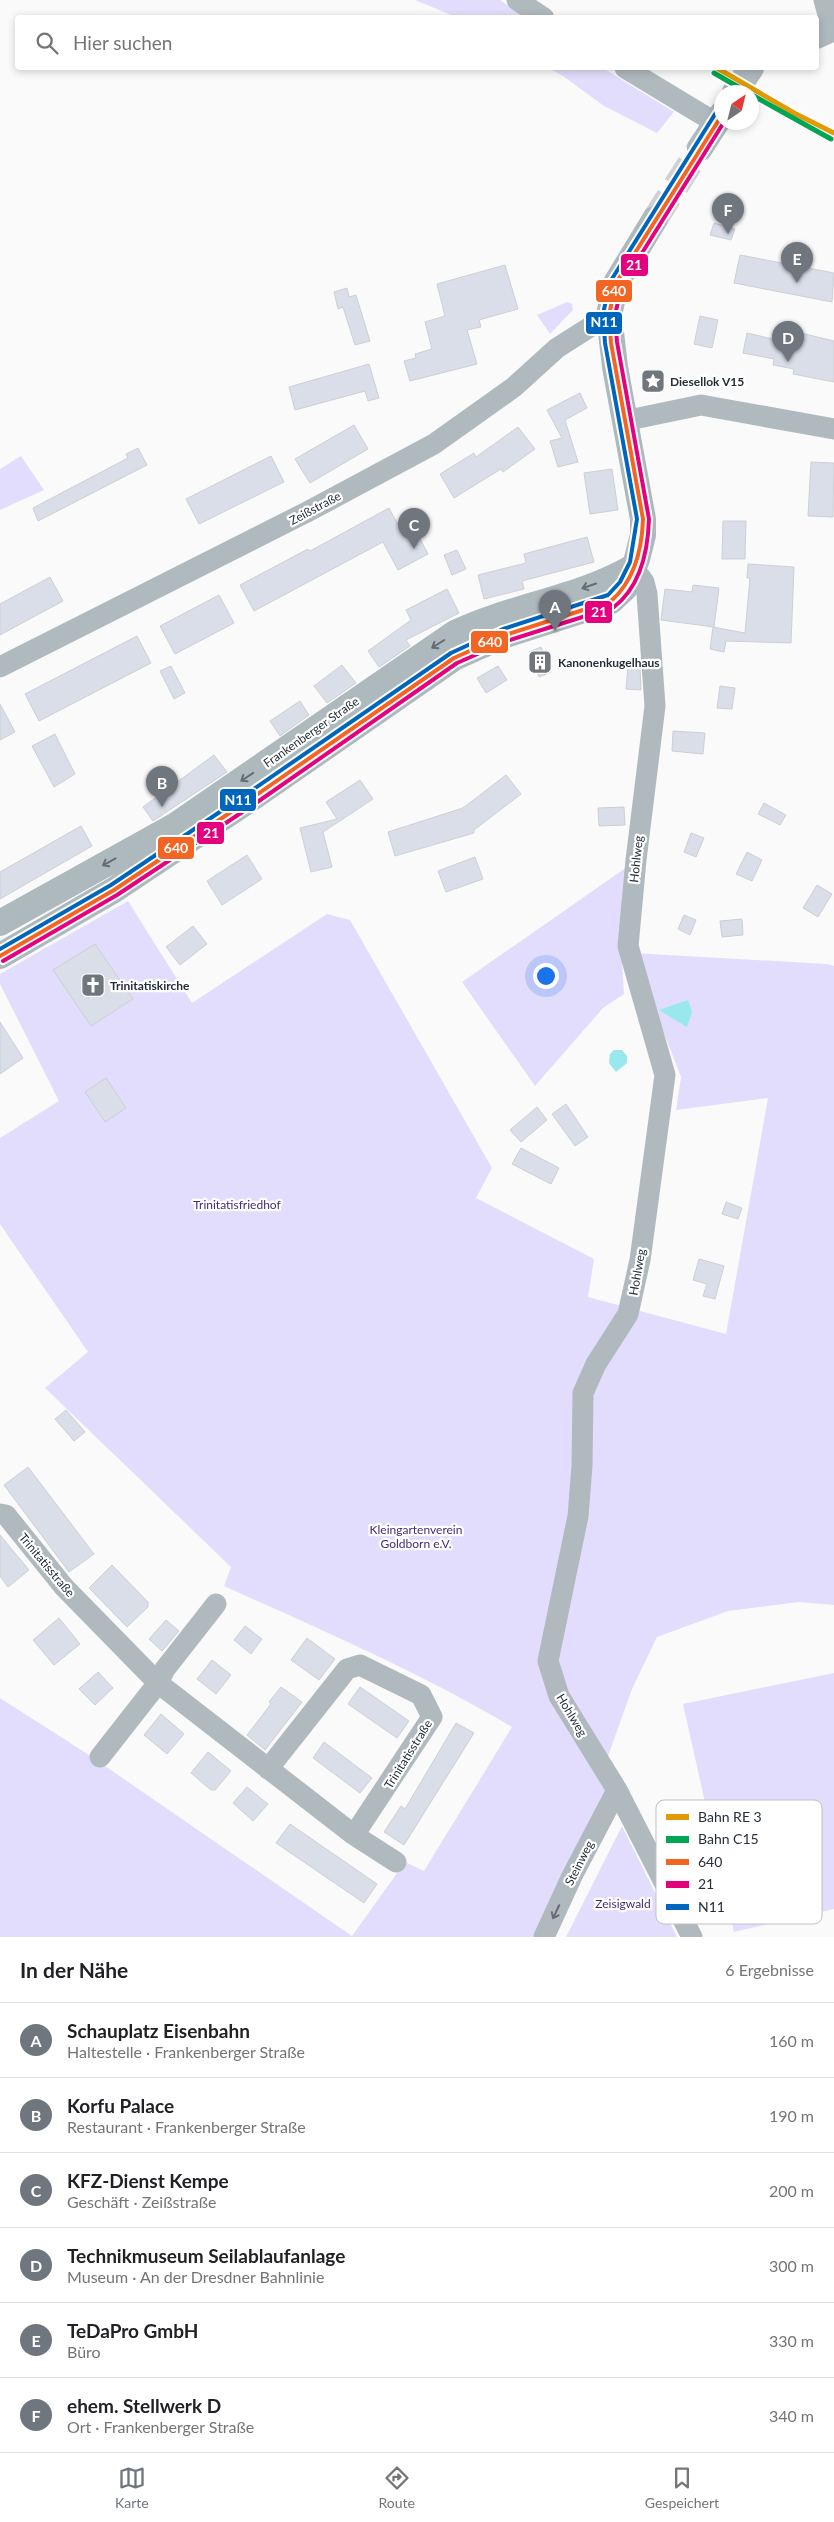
<!DOCTYPE html>
<html lang="de">
<meta charset="utf-8">
<style>
body{margin:0;font-family:Lato,sans-serif;background:#f6f6f6;color:#202124}
.compass{position:absolute;left:714px;top:85px;width:45px;height:45px;border-radius:50%;background:#fff;box-shadow:0 2px 8px #0003;rotate:35deg}
.you{position:absolute;left:545px;top:975px;width:18px;height:18px;margin:-12px;border:4px solid #fff;border-radius:50%;background:#1a73e8;box-shadow:0 0 0 8px #1a73e833}
.badge{display:grid;place-items:center;width:32px;height:32px;border-radius:50%;background:#70767d;color:#fff;font-size:16px;font-weight:700}
.pin{position:absolute;translate:-50% -41px;filter:drop-shadow(0 1px 2px #0008)}
.pin::after{content:'';position:absolute;top:26px;width:18px;height:15px;background:inherit;clip-path:polygon(0 0,100% 0,50% 100%)}
.list{margin:0;padding:0;list-style:none}
h2{display:flex;justify-content:space-between;align-items:center;height:65px;margin:0;padding:0 20px;font-size:21px}
h2 small{font-size:16px;font-weight:400;color:#757577}
.list li{display:grid;grid-template-columns:32px 1fr auto;gap:15px;align-items:center;box-sizing:border-box;height:75px;padding:0 20px;border-top:1px solid #e0e0e0}
.list b{display:block;font-size:19px;white-space:nowrap}
.list p{margin:0;font-size:16px;white-space:nowrap;color:#757577}
.list em{font-size:16px;font-style:normal;color:#757577}
.icon{flex:none;width:28px;height:28px;fill:none;stroke:currentColor;stroke-width:2;stroke-linecap:round;stroke-linejoin:round}
.map{position:relative;flex:none;width:834px;height:1937px;overflow:hidden}
.search{position:absolute;background:#fff;box-shadow:0 2px 8px #0003;left:15px;right:15px;top:15px;height:55px;display:flex;align-items:center;gap:12px;box-sizing:border-box;padding:0 18px;border-radius:5px;color:#757577;font-size:19px}
.sheet{height:515px;background:#fff}
nav{display:flex;justify-content:space-around;align-items:center;box-sizing:border-box;height:70px;border-top:1px solid #e0e0e0;background:#fff;font-size:14px;color:#757577}
nav a{display:grid;justify-items:center;gap:2px}
nav .on{color:#70767d}
.map>svg:first-child{display:block}
.green{fill:#e3ddfd}
.water{fill:#98e8ee}
.building{fill:#dadee9;stroke:#cccfd4}
.lines{fill:none;stroke-linecap:round;stroke-linejoin:round}
.major-tunnel{stroke:#cfd1d4;stroke-width:26;stroke-dasharray:26 13;stroke-linecap:butt}
.minor{stroke:#b0b9be;stroke-width:21}
.major{stroke:#aeb9be;stroke-width:26}
.bus-1-casing{stroke:#fff;stroke-width:8}
.bus-2-casing{stroke:#fff;stroke-width:8}
.bus-3-casing{stroke:#fff;stroke-width:8}
.bus-1{stroke:#f26522;stroke-width:4}
.bus-2{stroke:#e5007d;stroke-width:4}
.bus-3{stroke:#0065bd;stroke-width:4}
.rail-1-casing{stroke:#fff;stroke-width:9}
.rail-2-casing{stroke:#fff;stroke-width:9}
.rail-1{stroke:#e29a06;stroke-width:5}
.rail-2{stroke:#00a651;stroke-width:5}
.oneway{stroke:#636d75}
.oneway2{stroke:#646d75}
.labels{text-anchor:middle;dominant-baseline:central;stroke-width:4.5;stroke-linejoin:round;paint-order:stroke}
.poi-label{font-size:12px;font-weight:bold;fill:#252f3a;stroke:#fff;text-anchor:start}
.street-label{font-size:12px;fill:#252f3a;stroke:#fff}
.park-label{font-size:12px;fill:#45297c;stroke:#fff}
.key{fill:#fff;stroke:#bec1c4;stroke-width:1}
.key-label{font-size:14px;fill:#252f3a}
.line-badge{stroke:#fff;stroke-width:2}
.badge-label{font-size:14px;text-anchor:middle;font-weight:bold;fill:#fff}
</style>
<div class="map">
<svg width="834" height="1937" viewBox="0 0 834 1937">
<rect width="100%" height="100%" fill="#fafafa"/>
<path class="green" d="M415 0H500L524 17H456Z
M548 68H603L674 112 657 133 604 106 563 76Z
M567 302 572 304 573 310 550 334 537 315Z
M21 456 44 490 0 510V469Z
M627 867 620 932 624 994 603 1008 535 1086 462 982Z
M128 901 192 1003 327 914 350 920 492 1168 476 1198 594 1259 588 1297 726 1334 768 1098 676 1110 681 1077 633 953 827 964 834 966V1605L799 1602 728 1611 657 1637 632 1689 607 1759 610 1788 535 1937H0V1698L89 1755 352 1936 405 1862 424 1871 512 1727C420 1672 321 1630 224 1586L231 1567 45 1388 88 1352 0 1224V1138L59 1101 0 984V974Z
M834 1673V1909L734 1932 683 1704Z
M622 1826 677 1937H566Z"/>
<path class="water" d="M688 1000 692 1012 687 1027 659 1010Z
M614 1050H622L627 1056V1063L616 1072 609 1063 610 1054Z"/>
<path class="building" d="M714 223 735 229 731 240 710 235Z
M740 255 834 273 832 302 734 283Z
M505 265 518 309 479 320 481 327 467 330 477 364 410 381 404 361 416 358 415 354 432 349 425 322 445 316 437 284Z
M347 288 349 297 356 295 370 341 355 345 343 307 338 309 334 292Z
M700 316 718 320 712 348 694 344Z
M747 333 777 340 778 333 801 338V333L834 341V382L793 374 794 369 773 365 774 359 743 353Z
M369 364 379 398 368 401 365 391 295 410 289 387Z
M580 393 587 408 565 420 578 462 558 467 550 441 562 438 547 410Z
M354 425 368 449 310 483 295 459Z
M518 427 535 449 503 472 501 469 454 498 440 474 474 453 476 457Z
M138 448 147 465 38 521 33 508 128 458 126 454Z
M271 456 284 482 199 524 186 499Z
M811 462 834 463 833 517 808 516Z
M612 469 618 510 590 514 584 473Z
M389 508 405 537 416 531 428 554 398 570 383 542 254 611 240 585 308 549 310 551Z
M723 521H746L745 559H722Z
M587 537 594 562 522 581 524 589 484 599 478 575 526 563 524 554Z
M457 550 466 569 452 575 444 555Z
M748 564 794 567 791 643 726 641 724 652 710 649 713 627 745 633 750 578H747Z
M50 577 63 601 0 635V604Z
M693 585 719 588 714 627 661 620 665 589 692 592Z
M447 589 459 613 406 640 410 646 379 667 368 651 411 620 406 610Z
M219 595 234 623 175 654 160 626Z
M137 636 151 663 39 721 25 694Z
M541 647 551 672 539 677 529 652Z
M342 665 356 683 327 703 314 686Z
M171 666 185 693 174 699 160 671Z
M498 666 507 680 486 693 477 678Z
M628 666 640 667 641 690 626 689Z
M720 686 735 688 732 709 717 708Z
M300 701 309 715 280 736 270 721Z
M0 704 15 732 0 740Z
M673 731 705 733 703 754 672 751Z
M55 734 75 774 54 787 32 746Z
M214 755 227 772 153 821 143 807Z
M506 775 521 794 474 830V833L395 856 388 832 463 808Z
M360 780 373 799 323 832 332 867 311 872 300 828 337 819 326 802Z
M764 803 786 815 780 825 758 814Z
M624 807 625 825 599 826 598 808Z
M81 826 92 846 0 899V872Z
M691 833 704 838 696 857 684 852Z
M747 852 762 860 752 881 736 874Z
M247 855 262 879 222 905 207 881Z
M475 857 483 879 446 892 438 871Z
M817 885 832 894 818 917 803 908Z
M684 915 696 920 690 935 678 929Z
M742 919 743 935 722 937 720 921Z
M193 926 207 944 180 965 166 947Z
M95 944 133 999 91 1026 53 970Z
M0 1022 23 1058 0 1074Z
M106 1078 126 1108 105 1122 85 1092Z
M566 1104 588 1137 575 1146 552 1114Z
M537 1107 547 1120 521 1142 510 1130Z
M521 1148 559 1168 551 1184 512 1164Z
M726 1202 742 1208 738 1219 722 1214Z
M699 1259 724 1266 715 1299 703 1296 707 1284 693 1280Z
M66 1410 85 1432 74 1441 55 1419Z
M28 1467 94 1554 69 1572 4 1485Z
M0 1535 29 1570 8 1587 0 1576Z
M112 1565 148 1602V1607L127 1627 89 1588Z
M59 1618 80 1644 54 1665 33 1640Z
M166 1620 179 1631 162 1651 149 1639Z
M245 1626 262 1639 251 1654 234 1640Z
M307 1638 335 1659 319 1680 291 1660Z
M212 1660 231 1675 216 1694 197 1679Z
M98 1672 113 1688 95 1705 79 1689Z
M281 1687 302 1702 265 1750 247 1735 271 1704 269 1702Z
M360 1687 409 1721 397 1738 348 1704Z
M161 1714 184 1734 167 1754 144 1735Z
M456 1723 474 1733 404 1845 384 1832 401 1806 405 1809Z
M324 1742 372 1778 360 1793 313 1758Z
M208 1752 231 1771 215 1790H211L191 1773Z
M247 1787 268 1804 253 1821 233 1803Z
M290 1824 377 1884 364 1903 276 1843Z"/>
<g class="lines">
<path class="major-tunnel" d="M655 219 700 148"/>
<path class="minor" d="M517 0 544 18
M824 0 832 29
M625 68 716 123
M624 421 701 405 834 429
M633 567 644 582 647 594 655 706 636 860 628 946 665 1075 640 1260 628 1314 596 1364 583 1393 582 1466 578 1516 548 1661 559 1696 617 1790 692 1937
M0 667 307 512 434 444 514 387 557 348 609 315
M0 1514 6 1515 64 1587 158 1683 354 1835 396 1862
M100 1757 158 1683 165 1669 216 1604
M268 1769 347 1669 360 1665 421 1695 432 1717 354 1835
M544 1937 572 1876 617 1790"/>
<path class="major" d="M816 36 834 28
M735 92 751 68
M700 148 722 114
M0 923 176 825 455 633C511 606 581 598 633 567
M0 956 114 890 252 798 454 658 505 635 611 601 625 588 637 559 643 535V519L615 367 609 315 616 283 655 219"/>
<g class="bus-1-casing">
<path id="bus-1" d="M0 956 114 890 252 798 454 658 505 635 611 601C635 580 642 550 643 519L611 343 609 315 616 283 722 115"/>
</g>
<g class="bus-2-casing">
<path id="bus-2" d="M3 961 117 895 256 803 457 663 507 641 614 607C641 586 648 551 649 519L617 342 615 315 622 285 724 122"/>
</g>
<g class="bus-3-casing">
<path id="bus-3" d="M0 949 111 885 248 793 451 653 503 629 608 595 620 582 630 562 637 519 605 343 603 314 610 282 717 111"/>
</g>
<use href="#bus-1" class="bus-1"/>
<use href="#bus-2" class="bus-2"/>
<use href="#bus-3" class="bus-3"/>
<g class="rail-1-casing">
<path id="rail-1" d="M717 68 794 113 834 133"/>
</g>
<g class="rail-2-casing">
<path id="rail-2" d="M714 73 747 92
M752 95 831 139"/>
</g>
<use href="#rail-1" class="rail-1"/>
<use href="#rail-2" class="rail-2"/>
</g>
<defs><path id="oneway-shaft" d="M-6 0H5M1.5-3L5.5 0L1.5 3" fill="none" stroke-width="1.6" stroke-linecap="round" stroke-linejoin="round" transform="scale(1.25)"/></defs>
<g class="oneway">
<use href="#oneway-shaft" transform="translate(589 586) rotate(161)"/>
<use href="#oneway-shaft" transform="translate(438 644) rotate(148)"/>
<use href="#oneway-shaft" transform="translate(247 777) rotate(146)"/>
<use href="#oneway-shaft" transform="translate(109 862) rotate(151)"/>
</g>
<use class="oneway2" href="#oneway-shaft" transform="translate(556 1912) rotate(115)"/>
<defs>
<g id="sight-square" transform="scale(1.25)"><rect x="-9" y="-9" width="18" height="18" rx="4" fill="#70767d" stroke="#fff"/><path d="M0-6L1.8-2.2L6-1.7L2.9 1.2L3.7 5.4L0 3.3L-3.7 5.4L-2.9 1.2L-6-1.7L-1.8-2.2Z" fill="#fff"/></g>
<g id="building-square" transform="scale(1.25)"><rect x="-9" y="-9" width="18" height="18" rx="4" fill="#70767d" stroke="#fff"/><path d="M-4-6H4V6H1V3H-1V6H-4ZM-2.5-4.3h1.7v1.8h-1.7ZM.8-4.3h1.7v1.8H.8ZM-2.5-1h1.7V.8h-1.7ZM.8-1h1.7V.8H.8Z" fill="#fff"/></g>
<g id="church-square" transform="scale(1.25)"><rect x="-9" y="-9" width="18" height="18" rx="4" fill="#70767d" stroke="#fff"/><path d="M-1.2-6h2.4v3.5h3.3v2.4h-3.3V6h-2.4V-.1h-3.3v-2.4h3.3Z" fill="#fff"/></g>
</defs>
<g fill-rule="evenodd">
<use href="#sight-square" x="653" y="381"/>
<use href="#building-square" x="540" y="662"/>
<use href="#church-square" x="93" y="985"/>
</g>
<g class="labels">
<g class="poi-label">
<text x="670" y="381">Diesellok V15</text>
<text x="558" y="662">Kanonenkugelhaus</text>
<text x="110" y="985">Trinitatiskirche</text>
</g>
<g class="street-label">
<text transform="translate(315 508) rotate(-28)">Zeißstraße</text>
<text transform="translate(311 732) rotate(-35)">Frankenberger Straße</text>
<text transform="translate(636 859) rotate(-84)">Hohlweg</text>
<text transform="translate(637 1272) rotate(-80)">Hohlweg</text>
<text transform="translate(47 1565) rotate(50)">Trinitatisstraße</text>
<text transform="translate(572 1715) rotate(59)">Hohlweg</text>
<text transform="translate(408 1754) rotate(-58)">Trinitatisstraße</text>
<text transform="translate(579 1863) rotate(-63)">Steinweg</text>
</g>
<g class="park-label">
<text x="237" y="1204">Trinitatisfriedhof</text>
<text x="416" y="1529">Kleingartenverein<tspan x="416" dy="14">Goldborn e.V.</tspan></text>
<text x="623" y="1903">Zeisigwald</text>
</g>
</g>
<rect x="656" y="1800" width="166" height="124" rx="8" class="key"/>
<rect x="666" y="1814" width="23" height="6" fill="#e29a06"/>
<rect x="666" y="1836" width="23" height="7" fill="#00a651"/>
<rect x="666" y="1859" width="23" height="6" fill="#f26522"/>
<rect x="666" y="1881" width="23" height="7" fill="#e5007d"/>
<rect x="666" y="1904" width="23" height="6" fill="#0065bd"/>
<g class="key-label">
<text x="698" y="1822">Bahn RE 3</text>
<text x="698" y="1844">Bahn C15</text>
<text x="698" y="1867">640</text>
<text x="698" y="1889">21</text>
<text x="698" y="1912">N11</text>
</g>
<g class="line-badge">
<rect x="620" y="253" width="29" height="24" rx="5" fill="#e5007d"/>
<rect x="595" y="279" width="38" height="24" rx="5" fill="#f26522"/>
<rect x="585" y="311" width="38" height="24" rx="5" fill="#0065bd"/>
<rect x="584" y="600" width="29" height="24" rx="5" fill="#e5007d"/>
<rect x="470" y="630" width="39" height="24" rx="5" fill="#f26522"/>
<rect x="219" y="788" width="38" height="24" rx="5" fill="#0065bd"/>
<rect x="196" y="821" width="29" height="24" rx="5" fill="#e5007d"/>
<rect x="157" y="836" width="38" height="24" rx="5" fill="#f26522"/>
</g>
<g class="badge-label">
<text x="634" y="270">21</text>
<text x="614" y="296">640</text>
<text x="604" y="327">N11</text>
<text x="599" y="617">21</text>
<text x="490" y="647">640</text>
<text x="238" y="805">N11</text>
<text x="211" y="838">21</text>
<text x="176" y="853">640</text>
</g>
</svg>
<svg class="compass" viewBox="-18 -18 36 36"><path d="M0-13l5 13h-10z" fill="#e53935"/><path d="M0 13l5-13h-10z" fill="#757577"/></svg>
<div class="you"></div>
<div class="pin badge" style="left:555px;top:631px">A</div>
<div class="pin badge" style="left:162px;top:807px">B</div>
<div class="pin badge" style="left:414px;top:549px">C</div>
<div class="pin badge" style="left:788px;top:362px">D</div>
<div class="pin badge" style="left:797px;top:283px">E</div>
<div class="pin badge" style="left:728px;top:234px">F</div>
<div class="search"><svg class="icon" aria-label="search" viewBox="0 0 24 24"><circle cx="10" cy="10" r="6"/><path d="M15 15l6 6"/></svg>Hier suchen</div>
</div>
<section class="sheet">
<h2>In der Nähe<small>6 Ergebnisse</small></h2>
<ul class="list">
<li><span class="badge">A</span><div><b>Schauplatz Eisenbahn</b><p>Haltestelle · Frankenberger Straße</p></div><em>160 m</em></li>
<li><span class="badge">B</span><div><b>Korfu Palace</b><p>Restaurant · Frankenberger Straße</p></div><em>190 m</em></li>
<li><span class="badge">C</span><div><b>KFZ-Dienst Kempe</b><p>Geschäft · Zeißstraße</p></div><em>200 m</em></li>
<li><span class="badge">D</span><div><b>Technikmuseum Seilablaufanlage</b><p>Museum · An der Dresdner Bahnlinie</p></div><em>300 m</em></li>
<li><span class="badge">E</span><div><b>TeDaPro GmbH</b><p>Büro</p></div><em>330 m</em></li>
<li><span class="badge">F</span><div><b>ehem. Stellwerk D</b><p>Ort · Frankenberger Straße</p></div><em>340 m</em></li>
</ul>
</section>
<nav>
<a class="on"><svg class="icon" aria-label="map" viewBox="0 0 24 24"><path d="M3 6l6-2 6 2 6-2v14l-6 2-6-2-6 2zM9 4v14M15 6v14"/></svg>Karte</a>
<a><svg class="icon" aria-label="directions" viewBox="0 0 24 24"><path d="M12 3l9 9-9 9-9-9zM9 14v-3h6M13 9l2 2-2 2"/></svg>Route</a>
<a><svg class="icon" aria-label="saved" viewBox="0 0 24 24"><path d="M7 4h10v16l-5-4-5 4z"/></svg>Gespeichert</a>
</nav>
